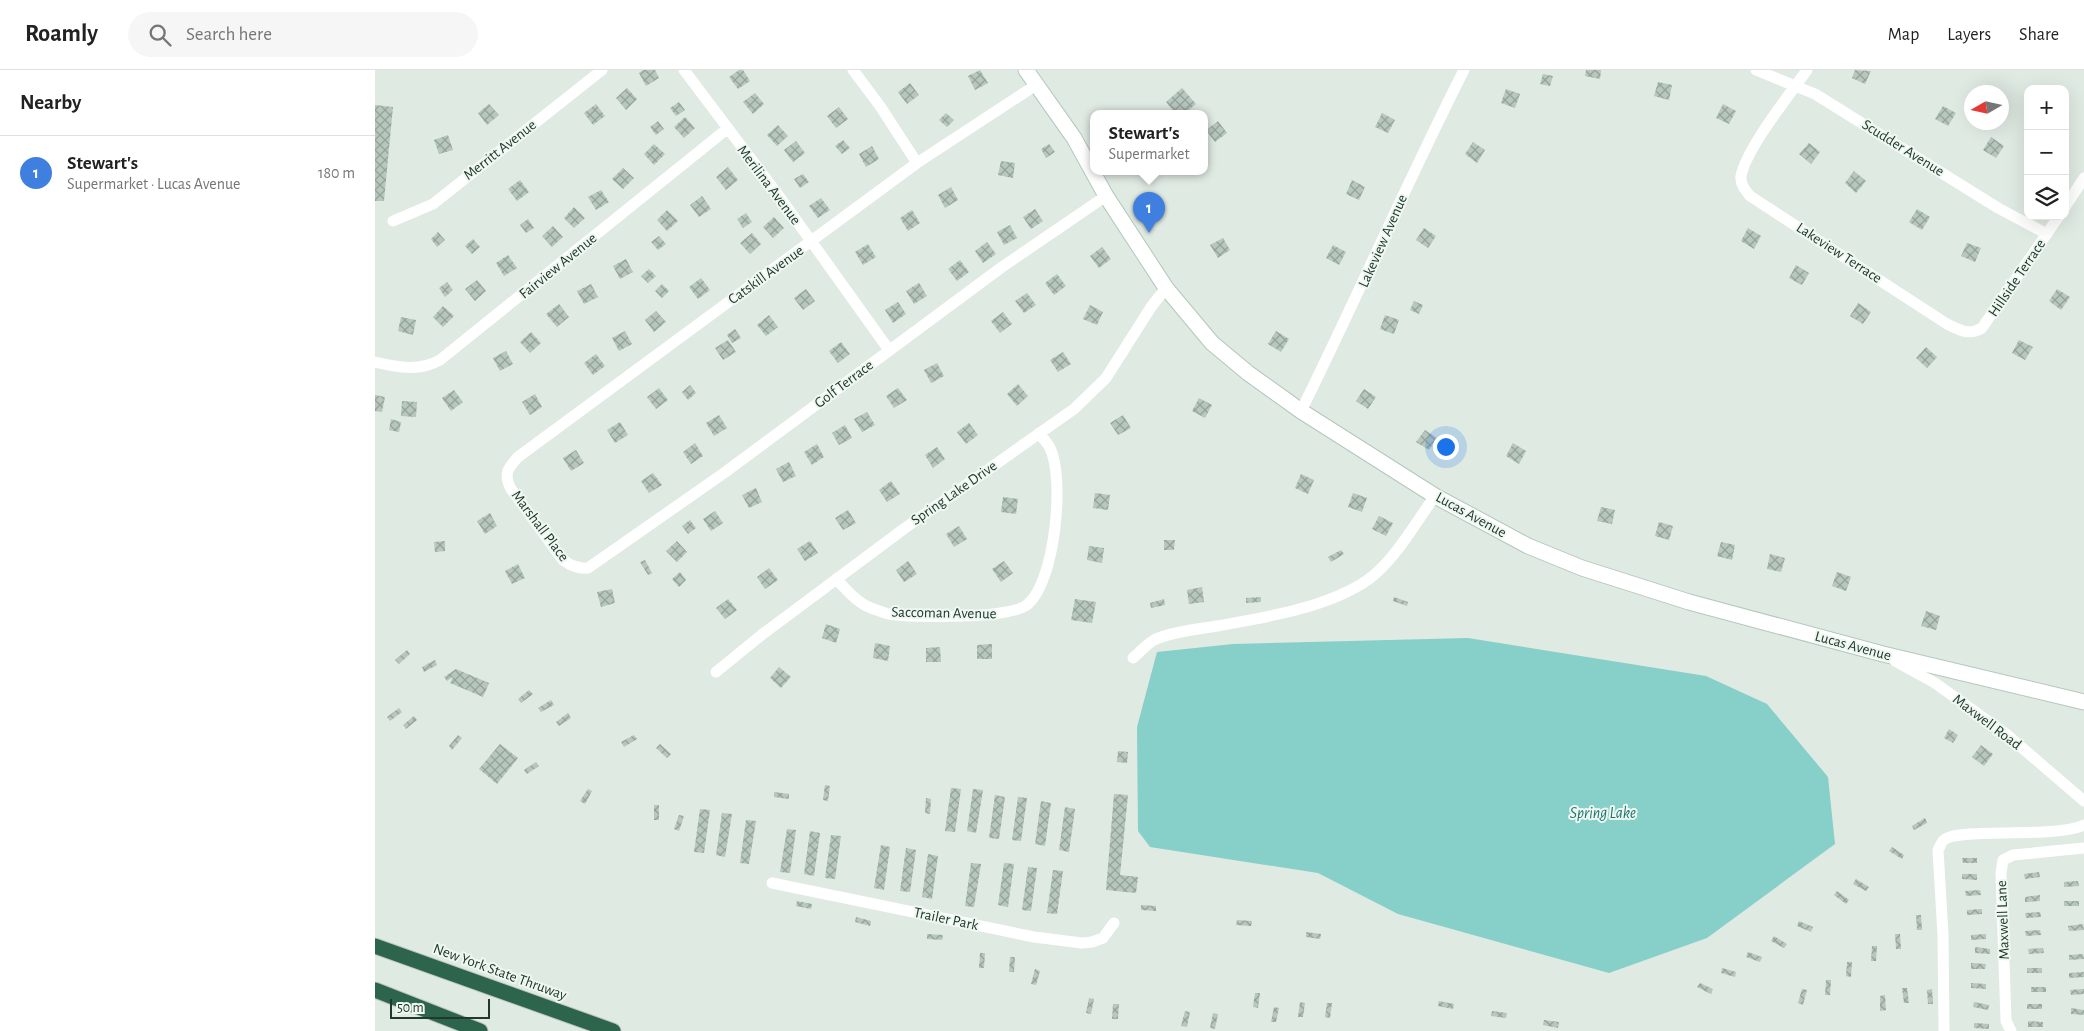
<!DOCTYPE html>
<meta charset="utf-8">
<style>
body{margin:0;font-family:"Alegreya Sans",sans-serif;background:#f6f6f6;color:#222}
.controls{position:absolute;right:15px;top:15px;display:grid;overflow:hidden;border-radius:10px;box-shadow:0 5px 20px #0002}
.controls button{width:45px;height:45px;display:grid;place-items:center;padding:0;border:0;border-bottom:1px solid #e0e0e0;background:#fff;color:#222;font:25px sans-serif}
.compass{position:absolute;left:1589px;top:15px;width:45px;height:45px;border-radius:50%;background:#fff;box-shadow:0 5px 20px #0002;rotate:261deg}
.scale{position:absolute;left:15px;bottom:12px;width:100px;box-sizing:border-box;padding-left:5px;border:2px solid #20392c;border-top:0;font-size:14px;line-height:18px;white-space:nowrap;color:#20392c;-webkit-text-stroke:4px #eff7f1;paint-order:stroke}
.you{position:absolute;left:1070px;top:376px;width:18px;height:18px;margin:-12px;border:4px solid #fff;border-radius:50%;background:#1a73e8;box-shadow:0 0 0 8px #1a73e833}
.badge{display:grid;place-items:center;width:32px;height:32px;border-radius:50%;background:#0f766e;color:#fff;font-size:16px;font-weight:700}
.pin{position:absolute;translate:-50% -41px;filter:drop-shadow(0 1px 2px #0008)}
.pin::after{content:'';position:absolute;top:26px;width:18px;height:15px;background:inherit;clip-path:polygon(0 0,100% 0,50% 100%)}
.popup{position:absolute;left:715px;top:40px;width:118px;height:65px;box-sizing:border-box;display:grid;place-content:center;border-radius:10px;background:#fff;filter:drop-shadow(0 1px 4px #0005);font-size:16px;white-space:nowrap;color:#767676}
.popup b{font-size:19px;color:#222}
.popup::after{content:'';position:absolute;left:50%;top:100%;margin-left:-10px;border:10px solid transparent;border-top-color:#fff}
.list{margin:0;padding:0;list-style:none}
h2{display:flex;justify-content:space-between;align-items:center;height:65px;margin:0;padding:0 20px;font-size:21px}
h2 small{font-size:16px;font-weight:400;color:#767676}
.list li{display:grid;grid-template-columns:32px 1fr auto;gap:15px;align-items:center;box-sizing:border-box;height:75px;padding:0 20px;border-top:1px solid #e0e0e0}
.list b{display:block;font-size:19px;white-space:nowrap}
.list p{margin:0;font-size:16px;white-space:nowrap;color:#767676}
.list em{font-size:16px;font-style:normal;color:#767676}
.icon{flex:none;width:28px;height:28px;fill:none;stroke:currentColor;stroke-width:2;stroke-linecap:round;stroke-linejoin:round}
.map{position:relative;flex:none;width:1709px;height:961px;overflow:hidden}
header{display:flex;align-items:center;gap:30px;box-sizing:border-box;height:70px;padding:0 25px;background:#fff;border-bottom:1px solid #e0e0e0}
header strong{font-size:24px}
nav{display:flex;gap:28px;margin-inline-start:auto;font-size:18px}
.search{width:350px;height:45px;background:#f6f6f6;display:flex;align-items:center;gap:12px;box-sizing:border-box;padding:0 18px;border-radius:28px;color:#767676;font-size:19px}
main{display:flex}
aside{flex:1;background:#fff}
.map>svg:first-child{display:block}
.water{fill:#87cfc9}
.building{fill:url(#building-cross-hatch)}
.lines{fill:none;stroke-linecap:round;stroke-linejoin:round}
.secondary-casing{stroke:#b2c9bb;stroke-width:17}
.highway-casing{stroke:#bcc4c0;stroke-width:17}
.street{stroke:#fff;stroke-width:11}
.secondary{stroke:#fff;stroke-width:15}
.highway{stroke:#2d654c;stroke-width:15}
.labels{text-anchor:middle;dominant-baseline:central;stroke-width:4;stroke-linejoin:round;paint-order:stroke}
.street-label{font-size:15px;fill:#20392c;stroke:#eff7f1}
.water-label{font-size:16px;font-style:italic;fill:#1c736d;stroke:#eff7f1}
</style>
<header>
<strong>Roamly</strong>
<div class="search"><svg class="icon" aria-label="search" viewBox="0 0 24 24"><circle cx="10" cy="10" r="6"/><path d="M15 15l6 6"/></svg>Search here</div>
<nav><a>Map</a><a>Layers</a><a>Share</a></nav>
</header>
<main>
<aside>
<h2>Nearby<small></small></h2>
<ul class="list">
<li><span class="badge" style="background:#3f7fe0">1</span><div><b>Stewart's</b><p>Supermarket · Lucas Avenue</p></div><em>180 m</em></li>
</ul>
</aside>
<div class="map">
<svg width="1709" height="961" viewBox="0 0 1709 961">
<defs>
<pattern id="building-cross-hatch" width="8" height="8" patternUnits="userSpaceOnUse" patternTransform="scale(1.25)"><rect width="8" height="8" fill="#b7c7bd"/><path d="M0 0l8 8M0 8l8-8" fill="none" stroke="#94a39a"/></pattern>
</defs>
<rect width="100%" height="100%" fill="#dfeae2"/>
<path class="water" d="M1093 568 1331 606 1392 634 1453 707 1460 774 1332 868 1234 903 1023 844 943 803 775 777 763 761 762 657 782 582 858 574Z"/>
<path class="building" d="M268 0H280L284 8 271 16 264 3Z
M364 0H368L375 11 363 19 354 7Z
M605 0 613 13 600 20 593 6Z
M1211 0H1226L1225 9 1210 6Z
M1480 0 1496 1 1490 14 1477 8Z
M1168 4 1178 6 1175 16 1165 14Z
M1283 12 1297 15 1294 30 1279 26Z
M535 13 544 25 532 34 523 22Z
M252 18 262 29 251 40 241 28Z
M807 18 821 34 809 44H801L791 32Z
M1131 19 1145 24 1140 38 1126 33Z
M380 23 389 34 378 44 368 32Z
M304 32 310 40 301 46 295 38Z
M114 34 124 45 112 55 103 43Z
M221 34 230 46 218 55 209 43Z
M1348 34 1361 41 1354 54 1341 48Z
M0 35 18 37 9 131H0Z
M1568 36 1581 43 1573 56 1560 49Z
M464 37 473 49 461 58 452 46Z
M571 43 579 50 572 57 564 50Z
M1007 43 1020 50 1013 63 1000 57Z
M310 47 320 58 309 68 299 57Z
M283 51 289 59 281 65 275 57Z
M843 51 852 63 840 72 831 60Z
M403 55 413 66 402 76 392 65Z
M73 65 78 80 64 84 59 70Z
M1616 67 1629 76 1621 88 1608 80Z
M468 70 475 78 467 84 460 76Z
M421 71 430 83 418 92 409 80Z
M1098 72 1110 80 1102 93 1090 84Z
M1434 73 1445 82 1436 94 1424 84Z
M279 74 290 84 279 95 269 84Z
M674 74 680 82 671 88 666 79Z
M497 76 504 89 491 97 484 84Z
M626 91 640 93 638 108 623 105Z
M353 97 363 110 351 120 341 107Z
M248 98 259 108 248 119 237 109Z
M1479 101 1491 111 1481 123 1470 113Z
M428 104 434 112 425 118 419 109Z
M145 110 154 122 142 131 133 119Z
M977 110 990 117 984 130 971 124Z
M576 117 583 130 570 138 563 125Z
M226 120 234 132 221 140 213 127Z
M327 126 336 139 324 147 315 135Z
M446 128 455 140 443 148 434 136Z
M199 137 210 148 199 158 189 148Z
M660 139 668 151 656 159 648 147Z
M1542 139 1555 147 1547 160 1534 152Z
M292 140 303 151 292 161 282 150Z
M537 140 545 153 533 161 525 148Z
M371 143 377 152 368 158 362 149Z
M399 147 409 158 398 168 388 157Z
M153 149 159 158 151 163 145 155Z
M635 155 642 168 629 175 622 162Z
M178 156 188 167 177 177 167 166Z
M1049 158 1061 166 1053 178 1041 170Z
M1373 158 1386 166 1379 179 1366 171Z
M63 162 70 170 62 177 56 169Z
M377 163 386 174 375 184 365 173Z
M284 166 291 174 283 180 276 172Z
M848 168 855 180 843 188 835 175Z
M98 169 105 177 97 184 90 176Z
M612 172 621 184 608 193 600 181Z
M1592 173 1606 178 1600 192 1586 186Z
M493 174 501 187 488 195 480 182Z
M958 175 971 182 964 195 951 188Z
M727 177 736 189 724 198 715 186Z
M133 185 142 198 129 206 121 193Z
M251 189 258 202 245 209 238 196Z
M585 190 594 202 582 211 573 199Z
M1421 195 1434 203 1427 215 1414 208Z
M274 199 281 206 273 213 266 206Z
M682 204 691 216 679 225 670 213Z
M326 208 335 220 323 229 314 217Z
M102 210 111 221 100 231 90 219Z
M72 212 78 220 70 227 64 218Z
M544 213 552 226 539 234 531 221Z
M216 214 223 227 209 234 202 221Z
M287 214 294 221 287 228 280 221Z
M431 219 440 231 428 240 419 228Z
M1682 219 1695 227 1686 240 1674 231Z
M652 223 661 235 649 243 640 231Z
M1039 231 1048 235 1044 244 1035 240Z
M523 232 531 244 518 253 510 240Z
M1483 233 1496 242 1488 254 1475 246Z
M184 234 194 247 182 257 171 244Z
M715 235 728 242 722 255 708 249Z
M68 236 79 246 68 257 58 247Z
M281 241 291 252 279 262 270 250Z
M628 242 637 254 625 263 616 251Z
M394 245 403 257 391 266 382 255Z
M1010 245 1024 250 1019 264 1005 259Z
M26 247 41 250 38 265 23 261Z
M360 259 366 268 357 273 352 265Z
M250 261 257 274 244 281 237 268Z
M901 261 914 269 906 282 893 274Z
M156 262 166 273 155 283 145 272Z
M353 270 361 282 348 290 340 278Z
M1644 270 1658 277 1650 290 1637 283Z
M466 272 475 284 463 293 454 281Z
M1551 277 1562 287 1552 298 1541 288Z
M131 281 138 294 125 301 118 288Z
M688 282 696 294 683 302 675 290Z
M221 284 230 296 218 305 209 293Z
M562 293 569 306 556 313 549 300Z
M643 314 653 326 642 336 632 324Z
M315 315 321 323 313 330 307 322Z
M284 318 293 330 281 339 272 327Z
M523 318 532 330 519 338 511 326Z
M989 319 1001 327 993 339 981 331Z
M79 320 88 332 76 341 67 328Z
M160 324 167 337 155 345 147 332Z
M0 325 10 327 7 342 0 341Z
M824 328 837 335 830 348 817 341Z
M27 331 42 332 41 347 26 346Z
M492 342 500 355 487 362 479 349Z
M344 345 352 358 339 366 331 353Z
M748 345 756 358 743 365 735 353Z
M16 349 26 352 24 362 14 360Z
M245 352 253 365 240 373 232 360Z
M594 353 603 365 591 374 582 362Z
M470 355 477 368 464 375 457 363Z
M1050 360 1062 368 1054 380 1041 372Z
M320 373 328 386 316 394 308 382Z
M1138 373 1151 381 1144 394 1131 386Z
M442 374 449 387 437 395 429 382Z
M562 377 570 389 558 398 550 385Z
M201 380 209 393 196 401 188 388Z
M414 392 421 406 408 412 401 399Z
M278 403 287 415 274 423 266 411Z
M926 404 939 410 933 424 920 418Z
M516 411 525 424 512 432 504 420Z
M381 418 387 432 374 438 367 425Z
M720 423 735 425 733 440 718 438Z
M978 423 992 428 987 442 973 437Z
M628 427 643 429 641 444 626 442Z
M1226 437 1240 440 1237 454 1222 451Z
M473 440 481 453 468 460 460 448Z
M340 441 348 453 336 461 328 449Z
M115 443 122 456 110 464 102 451Z
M1004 446 1018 453 1011 466 997 459Z
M315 450 321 458 313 464 307 456Z
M1284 452 1298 456 1294 470 1280 466Z
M584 456 592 469 579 477 571 464Z
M789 470H800L799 480H789Z
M70 471V481L60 482 59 472Z
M302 471 312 482 302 492 291 481Z
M435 471 443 483 430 491 422 479Z
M1346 472 1360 475 1357 490 1342 486Z
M714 476 729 478 727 493 712 490Z
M966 480 969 484 956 492 953 487Z
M1395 484 1410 488 1406 502 1392 499Z
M270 490 277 503 273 505 265 492Z
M533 491 542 504 529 512 521 500Z
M629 491 638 503 626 512 617 499Z
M143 494 150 508 137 514 130 501Z
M394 498 403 510 390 519 382 507Z
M305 502 311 510 304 517 297 509Z
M1462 502 1476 507 1471 521 1457 516Z
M827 517 829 532 814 534 812 520Z
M237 519 240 533 226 537 222 522Z
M886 527V532L871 533V528Z
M1019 527 1033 532 1032 536 1018 531Z
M353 529 362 540 350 549 341 538Z
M700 529 721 532 717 553 696 550Z
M789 529 790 535 776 538 775 533Z
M1551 541 1565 546 1561 560 1546 556Z
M451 554 465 559 461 573 447 568Z
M500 573 515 576 513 591 498 588Z
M617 574V589H602V575Z
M565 577 566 592H551V578Z
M32 580 35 584 24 594 20 590Z
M60 590 62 595 49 602 47 597Z
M404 597 416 607 406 618 395 608Z
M81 599 114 613 108 627 75 613 78 607 72 611 69 607Z
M154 620 158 624 146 633 143 629Z
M176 630 179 635 166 642 163 638Z
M24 638 27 642 15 651 12 647Z
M193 643 196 648 184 656 181 652Z
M39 646 42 650 31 659 28 655Z
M1574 659 1583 665 1578 673 1569 668Z
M83 665 87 668 77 680 74 676Z
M259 665 262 669 249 677 246 672Z
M125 674 143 688 122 714 104 699Z
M285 674 296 684 292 688 281 678Z
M1606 675 1618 684 1609 696 1597 687Z
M743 681 753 682 752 693 742 692Z
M161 692 164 696 152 704 149 700Z
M450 715 455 716 453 731 448 730Z
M576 718 586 719 580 762 570 761Z
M213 719 217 721 210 734 205 731Z
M598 719 608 720 601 763 592 761Z
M399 722 414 724V729L399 727Z
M739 724 753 725 745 805 763 807 761 823 731 820Z
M620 725 630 727 624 769 614 768Z
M643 727 652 728 646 771 637 770Z
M551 728 556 729 555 744 550 743Z
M666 731 676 733 670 776 660 774Z
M279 735H284V750H279Z
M690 737 700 739 694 782 684 780Z
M325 739 335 740 329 783 319 782Z
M347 743 357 744 350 787 341 785Z
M304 745 309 746 304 761 299 759Z
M1550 748 1552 753 1539 760 1537 756Z
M371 750 381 751 374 794 365 793Z
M412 759 421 760 415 803 405 802Z
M435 761 445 763 439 806 429 804Z
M456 765 466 766 460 809 450 808Z
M506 775 515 777 509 820 499 818Z
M1517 777 1529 785 1527 789 1514 781Z
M531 778 541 780 535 822 525 821Z
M553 784 563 786 557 829 547 827Z
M1587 788H1602V793H1588Z
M596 793 606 794 599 837 590 836Z
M629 793 639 794 633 837 623 835Z
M653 797 662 798 656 841 647 840Z
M678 800 688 801 682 844 672 843Z
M1664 802 1665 807 1650 809 1649 804Z
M1587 804H1602V810L1587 809Z
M1481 809 1494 817 1491 821 1478 814Z
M1703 811 1704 816 1689 817V812Z
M1605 820 1606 825 1591 826 1590 821Z
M1462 821 1474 830 1471 834 1459 825Z
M1665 825V831L1650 832V827Z
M422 831 437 834 436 839 421 836Z
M1689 831H1704V836H1689Z
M766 835 781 836V841L766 840Z
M1607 839V844L1592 845V840Z
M1665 842 1666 847 1651 848 1650 843Z
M1541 845H1546L1547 860H1542Z
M481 847 496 851 495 856 480 852Z
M862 850 877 851 876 856 861 855Z
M1424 851 1438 857 1436 862 1422 856Z
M1708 854 1709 860 1694 861 1693 856Z
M1665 860 1666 865 1651 866 1650 861Z
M931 862 946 864 945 869 931 867Z
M552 864 568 865 567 870 552 869Z
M1520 864H1525L1526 879H1521Z
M1611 864V869L1596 870V865Z
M1399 866 1412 874 1409 878 1396 871Z
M1497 876H1502L1501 891H1496Z
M1600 877 1615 879V884L1600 883Z
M1668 878 1669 883 1654 884 1653 879Z
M1373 882 1387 887 1385 892 1371 887Z
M605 883H610L609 898H604Z
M1708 884 1709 889 1694 890V885Z
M635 887H640L639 902H634Z
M1472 892H1477L1476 907 1471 906Z
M1596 893 1611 894 1610 899H1596Z
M1347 898 1361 902 1360 907 1346 903Z
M1652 898H1667V903H1652Z
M660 899 665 901 661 915 656 914Z
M1709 902V907L1694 908V903Z
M1451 910H1456L1455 925H1450Z
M1325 913 1338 919 1336 924 1322 917Z
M1596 913 1611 914V919L1596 918Z
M1656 917H1671V922H1656Z
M1527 918H1532L1534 933H1529Z
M1427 919 1432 920 1428 935 1423 933Z
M1557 919 1558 934H1553L1552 920Z
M1709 919V924L1696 925 1695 920Z
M880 923H885L883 938 878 937Z
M1510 925 1511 940 1505 941V926Z
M714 928 719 929 716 944 711 943Z
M1064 931 1079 934 1078 939 1063 936Z
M925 932 930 933 928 947H923Z
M1599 932 1614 935 1613 940 1598 937Z
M952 933H957L955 948 950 947Z
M738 934H744L743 949H737Z
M1652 934H1667V939H1652Z
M899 937 904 938 901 952H896Z
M1696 938 1709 940V945L1696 944Z
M810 941 815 942 812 957 806 956Z
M1117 941 1132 943 1131 948 1116 946Z
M838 943 843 944 840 959 835 958Z
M1169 950 1184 952 1183 958 1168 955Z
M1653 951 1668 952V957H1653Z
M1599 953 1614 954V959L1599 958Z"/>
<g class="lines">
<g class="secondary-casing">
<path id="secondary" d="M651 0 699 68 731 126 791 218 837 273 873 303 926 341 1060 426 1153 476 1207 498 1314 532 1508 584 1709 632"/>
</g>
<g class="highway-casing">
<path id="highway" d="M0 876 238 961
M0 920 105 961"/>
</g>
<path class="street" d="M309 0 401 122 514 280
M478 0 505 36 542 93
M1381 0 1440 24 1623 138 1672 164
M1432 0C1415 24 1371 79 1366 106 1365 114 1370 120 1375 126L1572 254C1585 260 1594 266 1607 258L1684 146
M661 15 542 93 143 387C133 398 128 404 136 419L188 490C196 496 203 499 213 498L349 403 627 197 731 126
M1690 137 1709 108
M18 151 58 134 227 0
M0 292C22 297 44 302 65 290L352 59
M926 341C982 228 1032 112 1089 0
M461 509C472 520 482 533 496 538 502 540 508 543 514 544 537 548 637 549 653 534 680 511 690 409 675 378 673 373 667 368 664 363
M758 588C765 582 772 574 779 570 795 562 824 559 842 556 891 547 953 538 994 509 1020 490 1041 452 1060 426
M1520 591 1560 613 1631 664 1709 731
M341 602 389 563 530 458 699 339 731 308 776 237 791 218
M397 813 659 867 707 873 717 872 728 868 739 853
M1569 961 1568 865 1563 780C1565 777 1566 772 1569 770 1581 757 1679 769 1709 755
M1636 961 1631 951 1626 803 1628 790 1638 785 1709 778"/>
<use href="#secondary" class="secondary"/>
<use href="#highway" class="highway"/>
</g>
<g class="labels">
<g class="street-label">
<text transform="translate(1528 78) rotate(32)">Scudder Avenue</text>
<text transform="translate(125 80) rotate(-38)">Merritt Avenue</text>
<text transform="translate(394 115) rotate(53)">Merilina Avenue</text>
<text transform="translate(1008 171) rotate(-66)">Lakeview Avenue</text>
<text transform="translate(1464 183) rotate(33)">Lakeview Terrace</text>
<text transform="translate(183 196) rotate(-39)">Fairview Avenue</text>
<text transform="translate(391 205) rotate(-36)">Catskill Avenue</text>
<text transform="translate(1642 208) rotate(-56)">Hillside Terrace</text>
<text transform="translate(469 314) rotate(-37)">Golf Terrace</text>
<text transform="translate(579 423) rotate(-35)">Spring Lake Drive</text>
<text transform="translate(1096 445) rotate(29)">Lucas Avenue</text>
<text transform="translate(165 456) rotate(53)">Marshall Place</text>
<text transform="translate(569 543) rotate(1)">Saccoman Avenue</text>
<text transform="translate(1478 576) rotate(15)">Lucas Avenue</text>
<text transform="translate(1612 652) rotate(37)">Maxwell Road</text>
<text transform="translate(571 849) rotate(12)">Trailer Park</text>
<text transform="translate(1628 850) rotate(-92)">Maxwell Lane</text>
<text transform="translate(125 902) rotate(20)">New York State Thruway</text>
</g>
<g class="water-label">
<text x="1228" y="743">Spring Lake</text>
</g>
</g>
</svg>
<div class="controls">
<button>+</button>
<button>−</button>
<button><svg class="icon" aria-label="layers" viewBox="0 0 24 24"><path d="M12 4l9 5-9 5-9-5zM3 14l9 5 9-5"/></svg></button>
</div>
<svg class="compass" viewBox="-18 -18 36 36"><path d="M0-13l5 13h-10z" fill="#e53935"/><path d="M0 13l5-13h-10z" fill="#767676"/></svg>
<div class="scale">50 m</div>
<div class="you"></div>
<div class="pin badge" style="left:774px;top:163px;background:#3f7fe0">1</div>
<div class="popup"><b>Stewart's</b>Supermarket</div>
</div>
</main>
